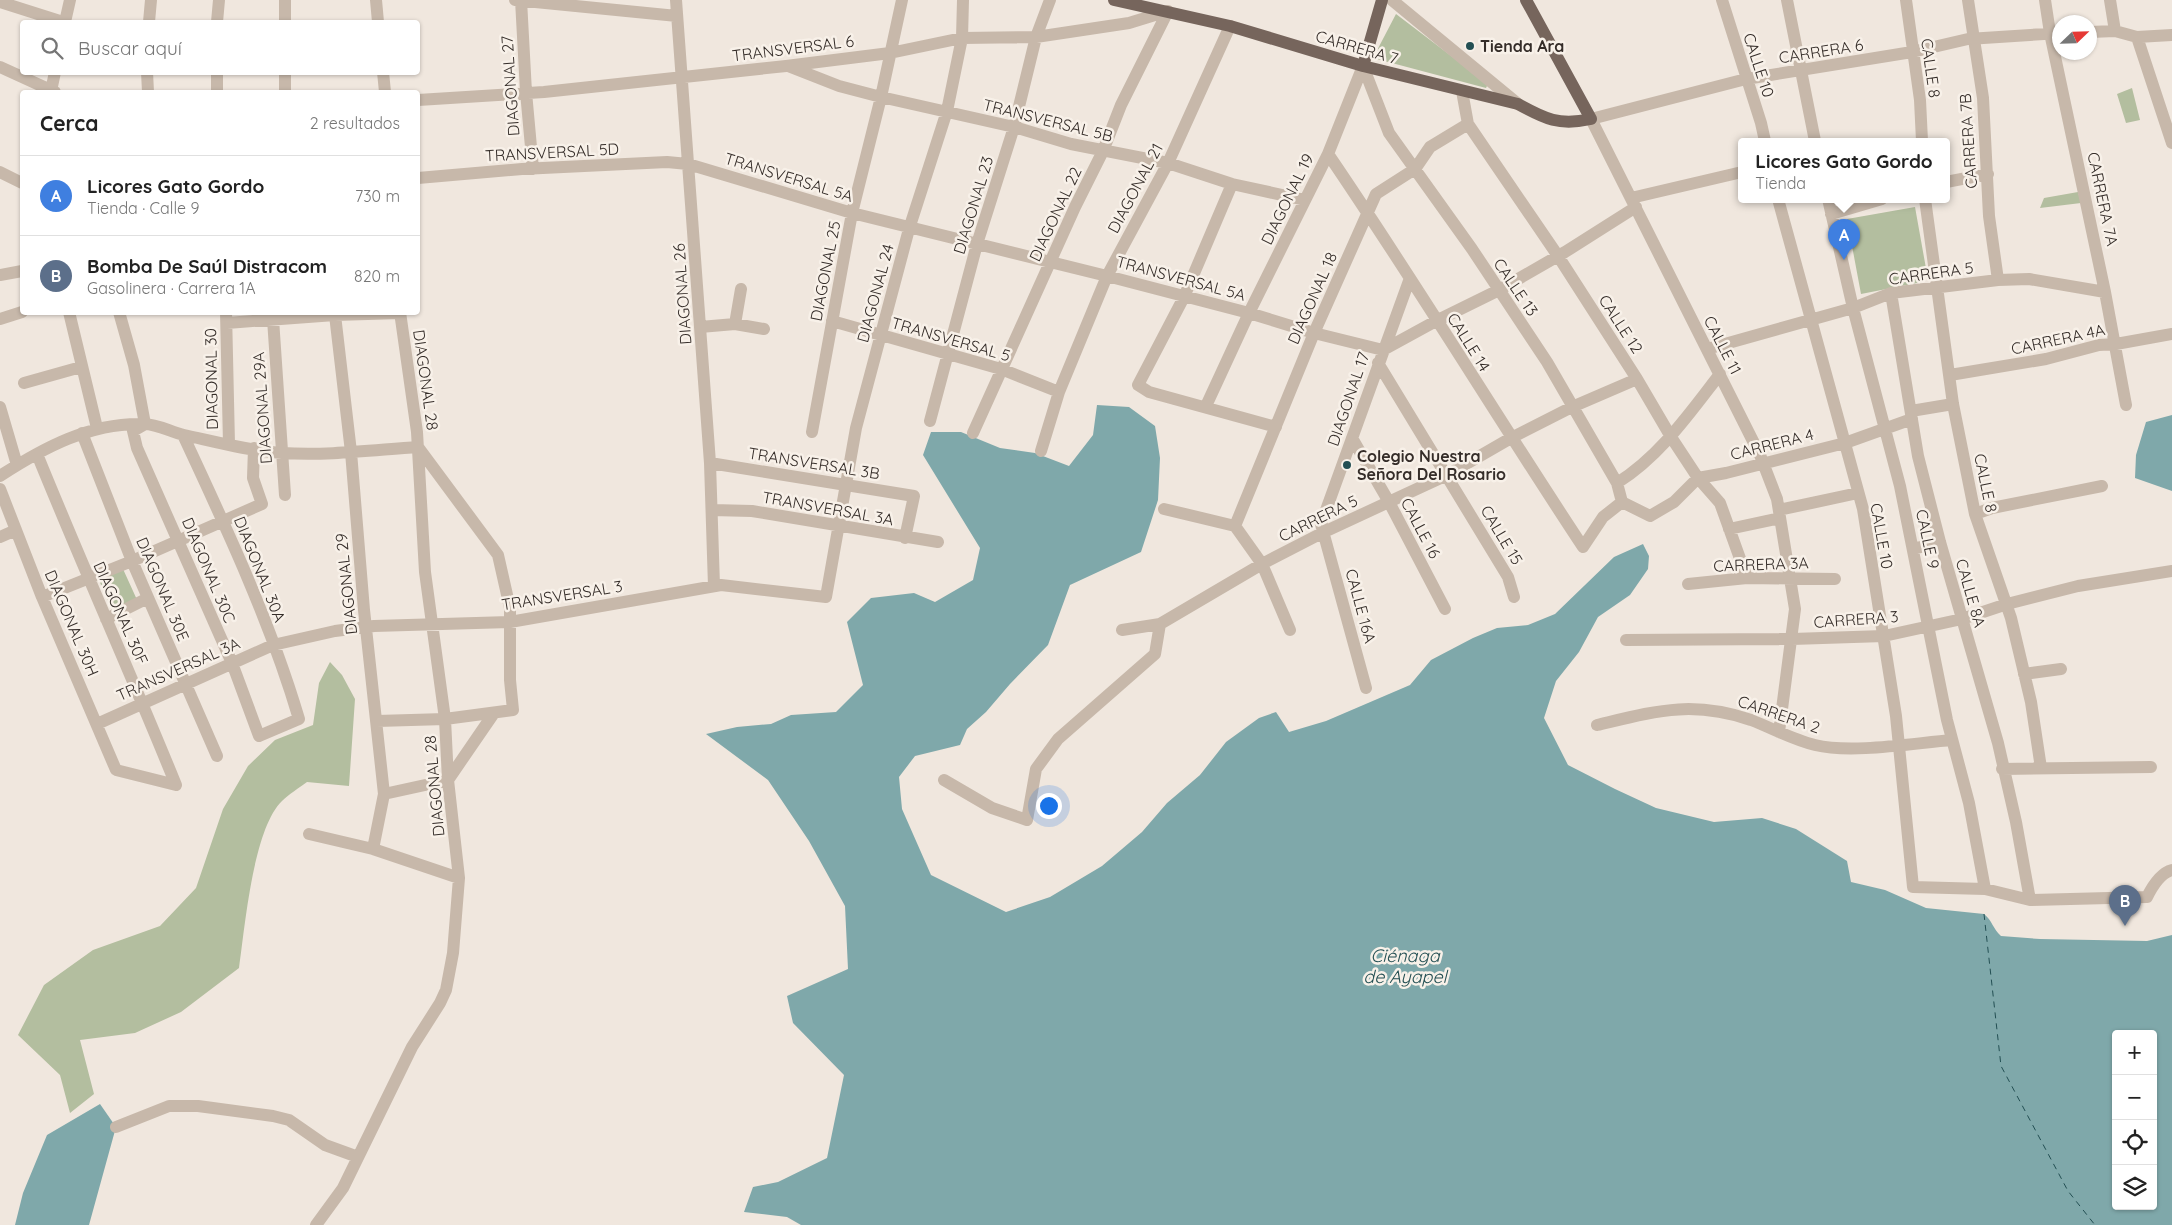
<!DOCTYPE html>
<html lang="es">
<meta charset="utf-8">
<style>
body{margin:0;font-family:Quicksand,sans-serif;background:#f2f2f2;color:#222}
.controls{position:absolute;right:15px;bottom:15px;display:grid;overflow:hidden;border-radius:5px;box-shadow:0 1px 4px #0004}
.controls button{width:45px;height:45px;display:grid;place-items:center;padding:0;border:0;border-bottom:1px solid #e0e0e0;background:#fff;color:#222;font:25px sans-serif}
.compass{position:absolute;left:2052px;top:15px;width:45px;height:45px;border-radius:50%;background:#fff;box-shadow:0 1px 4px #0004;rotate:67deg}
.you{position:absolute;left:1048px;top:805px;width:18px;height:18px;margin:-12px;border:4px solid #fff;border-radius:50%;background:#1a73e8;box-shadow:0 0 0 8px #1a73e833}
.badge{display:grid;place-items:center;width:32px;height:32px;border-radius:50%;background:#7c3aed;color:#fff;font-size:16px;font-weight:700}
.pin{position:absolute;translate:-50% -41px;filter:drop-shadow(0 1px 2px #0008)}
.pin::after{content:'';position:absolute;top:26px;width:18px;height:15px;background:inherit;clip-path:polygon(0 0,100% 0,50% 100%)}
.popup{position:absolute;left:1738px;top:138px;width:212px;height:65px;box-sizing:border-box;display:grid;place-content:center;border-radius:5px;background:#fff;filter:drop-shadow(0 1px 4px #0005);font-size:16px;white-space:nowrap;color:#767676}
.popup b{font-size:19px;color:#222}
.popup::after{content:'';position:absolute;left:50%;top:100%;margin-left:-10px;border:10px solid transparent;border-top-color:#fff}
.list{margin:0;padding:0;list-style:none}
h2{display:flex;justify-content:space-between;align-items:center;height:65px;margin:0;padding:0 20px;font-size:21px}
h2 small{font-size:16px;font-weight:400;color:#767676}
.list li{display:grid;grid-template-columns:32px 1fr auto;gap:15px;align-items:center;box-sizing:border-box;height:80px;padding:0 20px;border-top:1px solid #e0e0e0}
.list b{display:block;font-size:19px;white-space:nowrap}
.list p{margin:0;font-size:16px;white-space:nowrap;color:#767676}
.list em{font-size:16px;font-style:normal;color:#767676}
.icon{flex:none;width:28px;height:28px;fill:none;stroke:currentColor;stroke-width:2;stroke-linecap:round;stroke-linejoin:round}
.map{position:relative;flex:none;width:2172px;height:1225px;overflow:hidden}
.search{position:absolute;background:#fff;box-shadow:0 1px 4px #0004;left:20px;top:20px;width:400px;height:55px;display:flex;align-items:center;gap:12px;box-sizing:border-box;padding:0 18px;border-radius:5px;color:#767676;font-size:19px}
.panel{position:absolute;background:#fff;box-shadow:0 1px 4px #0004;left:20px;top:90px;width:400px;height:225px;border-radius:5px}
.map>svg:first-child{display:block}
.green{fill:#b3be9f}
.water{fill:#7fa8aa;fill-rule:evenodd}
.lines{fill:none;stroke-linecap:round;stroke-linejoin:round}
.ferry{stroke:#234f53;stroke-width:1;stroke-dasharray:6 5;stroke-linecap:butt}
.minor{stroke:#c7b8aa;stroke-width:12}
.major{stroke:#76655c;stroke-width:12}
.poi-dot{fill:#234f53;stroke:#f8f1e9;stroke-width:2}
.labels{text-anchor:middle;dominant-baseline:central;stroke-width:5;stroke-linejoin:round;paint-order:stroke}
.poi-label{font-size:16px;font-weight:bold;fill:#352d29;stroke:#f8f1e9;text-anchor:start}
.street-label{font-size:16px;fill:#352d29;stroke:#f8f1e9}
.water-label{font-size:18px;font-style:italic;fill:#234f53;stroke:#f8f1e9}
</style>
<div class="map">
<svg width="2172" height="1225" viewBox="0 0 2172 1225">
<rect width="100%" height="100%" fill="#f0e7de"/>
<path class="green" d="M1396 14 1488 84 1486 88 1373 58Z
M2132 88 2140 120 2126 123 2117 94Z
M2078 192 2081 203 2040 208 2044 198Z
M1915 207 1927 274 1922 282 1861 294 1847 219Z
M123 569 138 602 113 612 98 578Z
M330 662 342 675 355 699 349 786 307 782C299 788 289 794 282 801 253 829 245 927 239 968L181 1012 135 1033 80 1040 94 1094 70 1113 60 1075 18 1035 44 985 93 950 160 926 196 888 223 809 248 766 275 740 313 725 319 683Z"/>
<path class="water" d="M1097 405 1129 407 1155 426 1160 458 1158 500 1141 552 1070 585 1048 645 1010 684 986 712 967 729 960 745 915 756 899 777 902 809 931 875 1006 912 1050 897 1102 866 1142 832 1167 803 1200 775 1226 742 1259 718 1276 712 1289 732 1326 721 1410 685 1431 660 1473 638 1497 628 1528 625 1555 614 1614 557 1643 544 1649 556 1648 569 1630 595 1598 617 1579 652 1556 681 1544 718 1568 765 1615 789 1656 808 1714 822 1762 818 1796 829 1847 861 1851 882 1885 890 1926 908 1984 914C1992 920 1993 929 2001 936L2040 939 2147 941 2172 935V1225H801L787 1217 744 1212 753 1187 778 1182 827 1158 844 1075 793 1023 787 996 848 969 845 906 809 841 768 780 706 734 737 727 771 724 791 715 836 712 863 685 847 622 871 598 914 593 935 602 973 580 980 548 923 455 931 432H961L1000 448 1035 453 1069 466 1093 435ZM2116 1034H2153V1206H2116Z
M2172 415V491L2135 478 2136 455 2146 422Z
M100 1104 116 1127 89 1225H15L23 1193 47 1135Z"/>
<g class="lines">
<path class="ferry" d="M1984 914 2001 1066 2068 1191 2095 1225"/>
<path class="minor" d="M376 0 378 22
M515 0 677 16
M521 0 526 92 533 169
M676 0 710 463 714 586
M1392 0 1518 104
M1722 0 1761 123 1765 141
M1787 0 1815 141
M1906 0 1920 100 1922 141
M1968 0 1983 98 1989 216 1998 280
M2045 0 2050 33 2105 292 2126 405
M2110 0 2115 31
M0 2 63 22
M65 22 70 0
M149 22 151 0
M217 22 219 0
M285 22V0
M2090 32 2115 31 2137 37 2172 35
M2137 37 2172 143
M788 66 839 86 881 97 1014 127 1071 144 1168 163 1232 184 1305 200
M1363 66 1389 133 1472 249 1547 362 1617 483 1622 502 1650 516 1674 502 1698 478 1726 473 1845 443 1912 419
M0 67 55 92
M147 72 148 92
M217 72V92
M383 72 385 92
M51 91 55 72
M1462 91 1468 124 1558 256 1637 379 1671 437 1698 478 1720 503 1747 578
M285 92V72
M418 100 544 92 786 66 890 53 962 38 1036 37 1129 23 1168 11
M1328 154C1416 283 1497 417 1583 547L1603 517 1622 502
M0 172 22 183
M418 178 522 169 667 162 688 164 852 213 1107 276 1249 313 1314 333 1383 350 1436 321 1499 290 1565 252 1636 207
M1946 182 1988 174
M1232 184 1184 297 1138 385 1149 392 1276 427
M1631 198 1742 172
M1778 199 1863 509 1896 716 1913 887 1985 889 2030 900 2147 897C2152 887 2160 873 2172 870
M1828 199 1853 308 1900 486 1947 720 1969 803 1985 889
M1925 199 1953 404 1975 514 2011 618 2031 702 2041 768
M1831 214 1882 199
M0 275 22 271
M1891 293 1918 456 1940 542 1998 743 2016 822 2030 900
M69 312 97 428
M119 312 134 365 145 424
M226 312 229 444
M335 315 351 452 364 610 384 794 373 849
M0 319 22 312
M273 319 285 495
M832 321 1001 369 1059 392
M227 323 335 315 400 313
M735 324 741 289
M700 327 735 324 764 329
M1707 349 1853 308 1891 293 1998 280 2029 279 2105 292
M1378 363 1508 577 1514 597
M1950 375 2046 359 2099 345 2116 344 2172 334
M24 383 81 367
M1206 406 1249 313 1328 154 1363 66
M0 407 17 465
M1911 411 1953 404
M930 421 977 244 1014 127 1036 37 1050 0
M145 424 133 431 137 448 232 663 259 736 299 719C270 621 226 527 183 435
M812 432 852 213 881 97 902 0
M82 433 132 561 217 756
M973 433 1075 207 1103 151 1121 105 1168 11
M1352 438 1389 502 1445 609
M1041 451 1059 392 1107 276 1168 163 1230 26
M37 454C82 565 131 674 176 785
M710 463 914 496 905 538
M0 476C43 448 91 422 144 424 157 424 171 432 184 435 216 442 250 451 282 453 327 456 373 450 418 447L498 555 510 608V680L513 710 445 719 377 721
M1617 483C1660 456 1689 414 1720 374
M0 489 42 597 116 770 176 785
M1164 509 1235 526
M712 510 752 511 938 542
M1779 510 1858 493
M1975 514 1992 508 2102 486
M1235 526 1314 333 1376 194 1415 169 1430 147 1468 124
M1235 526 1262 564 1290 630
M1729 529 1780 518
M0 537 16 530
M1913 549 1940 542
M1688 584 1747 578 1835 579
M42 597 132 561 262 504 253 478 254 448
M106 619 148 598
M1122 630 1160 624 1262 564 1324 532 1447 475 1511 438 1572 407 1637 379
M1626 640 1792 639 1884 636 1962 619 2007 604 2078 586 2172 571
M2024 674 2061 669
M1366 688 1321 524 1410 278
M97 724 273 645 335 631 374 626 510 622 721 585 826 597 856 428 909 229 947 111 962 38 963 0
M1597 725C1656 711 1692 700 1751 720 1772 728 1793 740 1815 745 1852 754 1914 743 1952 740
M1779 732 1795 609 1777 499 1760 455 1591 119 1746 79 1912 52 1968 39 2060 33
M2002 769 2151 767
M448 780 494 713
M944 780 992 808 1027 820 1036 769 1058 739 1155 654 1160 624
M384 794 448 780
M309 834 373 849 459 878
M116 1127 169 1106H198L273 1116 289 1120 325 1145 358 1157
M316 1225 343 1188 412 1047 440 1003 446 990 453 953 459 878 448 780 445 719 425 572 417 432 400 312"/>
<path class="major" d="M1114 0 1230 26 1363 66 1518 104C1545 119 1559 126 1591 119L1526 0
M1363 66 1382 0"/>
</g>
<g class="poi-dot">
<circle cx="1470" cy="46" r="5"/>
<circle cx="1347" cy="465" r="5"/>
</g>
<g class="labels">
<g class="poi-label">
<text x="1480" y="46">Tienda Ara</text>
<text x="1357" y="456">Colegio Nuestra<tspan x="1357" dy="18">Señora Del Rosario</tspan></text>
</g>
<g class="street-label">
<text transform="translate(1357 47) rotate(16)">CARRERA 7</text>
<text transform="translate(793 48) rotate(-7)">TRANSVERSAL 6</text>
<text transform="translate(1821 51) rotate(-9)">CARRERA 6</text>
<text transform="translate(1759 65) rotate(72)">CALLE 10</text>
<text transform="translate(1931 68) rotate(82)">CALLE 8</text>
<text transform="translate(510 86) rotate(-94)">DIAGONAL 27</text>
<text transform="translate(1048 120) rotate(14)">TRANSVERSAL 5B</text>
<text transform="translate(1968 141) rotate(-94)">CARRERA 7B</text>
<text transform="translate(552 152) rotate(-3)">TRANSVERSAL 5D</text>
<text transform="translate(789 177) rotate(17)">TRANSVERSAL 5A</text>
<text transform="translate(1135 188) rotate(-62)">DIAGONAL 21</text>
<text transform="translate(1287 199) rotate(-64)">DIAGONAL 19</text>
<text transform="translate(2103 199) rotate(78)">CARRERA 7A</text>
<text transform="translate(973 205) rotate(-73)">DIAGONAL 23</text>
<text transform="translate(1055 214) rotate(-65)">DIAGONAL 22</text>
<text transform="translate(825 271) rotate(-79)">DIAGONAL 25</text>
<text transform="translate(1931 273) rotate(-8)">CARRERA 5</text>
<text transform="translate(1181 278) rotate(15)">TRANSVERSAL 5A</text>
<text transform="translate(1516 287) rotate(56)">CALLE 13</text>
<text transform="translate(875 293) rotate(-75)">DIAGONAL 24</text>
<text transform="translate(682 294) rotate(-94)">DIAGONAL 26</text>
<text transform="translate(1312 298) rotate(-66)">DIAGONAL 18</text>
<text transform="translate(1621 324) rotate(57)">CALLE 12</text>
<text transform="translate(951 339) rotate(16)">TRANSVERSAL 5</text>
<text transform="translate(2058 339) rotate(-12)">CARRERA 4A</text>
<text transform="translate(1469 342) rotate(58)">CALLE 14</text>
<text transform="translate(1723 345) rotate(63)">CALLE 11</text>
<text transform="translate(211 379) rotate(-91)">DIAGONAL 30</text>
<text transform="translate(426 380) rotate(82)">DIAGONAL 28</text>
<text transform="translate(1348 399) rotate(-71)">DIAGONAL 17</text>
<text transform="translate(262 408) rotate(-94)">DIAGONAL 29A</text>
<text transform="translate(1772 444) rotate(-14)">CARRERA 4</text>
<text transform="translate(814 463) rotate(9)">TRANSVERSAL 3B</text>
<text transform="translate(1986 483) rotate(78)">CALLE 8</text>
<text transform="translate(828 508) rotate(10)">TRANSVERSAL 3A</text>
<text transform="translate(1318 518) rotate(-26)">CARRERA 5</text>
<text transform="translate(1421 528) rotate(62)">CALLE 16</text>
<text transform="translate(1502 535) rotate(59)">CALLE 15</text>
<text transform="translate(1882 536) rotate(80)">CALLE 10</text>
<text transform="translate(1928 539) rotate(78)">CALLE 9</text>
<text transform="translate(1761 564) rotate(-2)">CARRERA 3A</text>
<text transform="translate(260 569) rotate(68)">DIAGONAL 30A</text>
<text transform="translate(209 570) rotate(67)">DIAGONAL 30C</text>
<text transform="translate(346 584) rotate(-96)">DIAGONAL 29</text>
<text transform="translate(163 589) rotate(67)">DIAGONAL 30E</text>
<text transform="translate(1971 593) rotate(74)">CALLE 8A</text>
<text transform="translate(562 595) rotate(-9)">TRANSVERSAL 3</text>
<text transform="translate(1361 606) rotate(75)">CALLE 16A</text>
<text transform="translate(121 613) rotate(66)">DIAGONAL 30F</text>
<text transform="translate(1856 619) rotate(-4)">CARRERA 3</text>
<text transform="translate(72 623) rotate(67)">DIAGONAL 30H</text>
<text transform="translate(178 669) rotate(-24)">TRANSVERSAL 3A</text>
<text transform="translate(1779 714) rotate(19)">CARRERA 2</text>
<text transform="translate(434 786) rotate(-95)">DIAGONAL 28</text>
</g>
<g class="water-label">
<text x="1405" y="955">Ciénaga<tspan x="1405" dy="21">de Ayapel</tspan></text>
</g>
</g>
</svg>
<div class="controls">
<button>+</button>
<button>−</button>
<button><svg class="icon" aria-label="locate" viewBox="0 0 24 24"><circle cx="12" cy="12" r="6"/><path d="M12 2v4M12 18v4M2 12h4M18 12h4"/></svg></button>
<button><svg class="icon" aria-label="layers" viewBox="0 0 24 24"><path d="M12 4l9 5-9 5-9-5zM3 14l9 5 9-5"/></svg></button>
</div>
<svg class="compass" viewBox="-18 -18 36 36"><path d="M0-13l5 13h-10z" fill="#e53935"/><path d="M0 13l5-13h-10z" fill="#767676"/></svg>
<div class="you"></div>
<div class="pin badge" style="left:1844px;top:260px;background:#3f7fe0">A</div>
<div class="popup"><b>Licores Gato Gordo</b>Tienda</div>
<div class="pin badge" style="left:2125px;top:926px;background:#5c6f8a">B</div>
<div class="search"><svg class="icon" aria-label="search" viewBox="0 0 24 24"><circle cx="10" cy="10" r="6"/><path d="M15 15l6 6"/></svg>Buscar aquí</div>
<section class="panel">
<h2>Cerca<small>2 resultados</small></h2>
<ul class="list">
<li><span class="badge" style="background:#3f7fe0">A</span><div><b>Licores Gato Gordo</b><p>Tienda · Calle 9</p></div><em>730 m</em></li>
<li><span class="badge" style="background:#5c6f8a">B</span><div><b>Bomba De Saúl Distracom</b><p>Gasolinera · Carrera 1A</p></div><em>820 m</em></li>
</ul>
</section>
</div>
